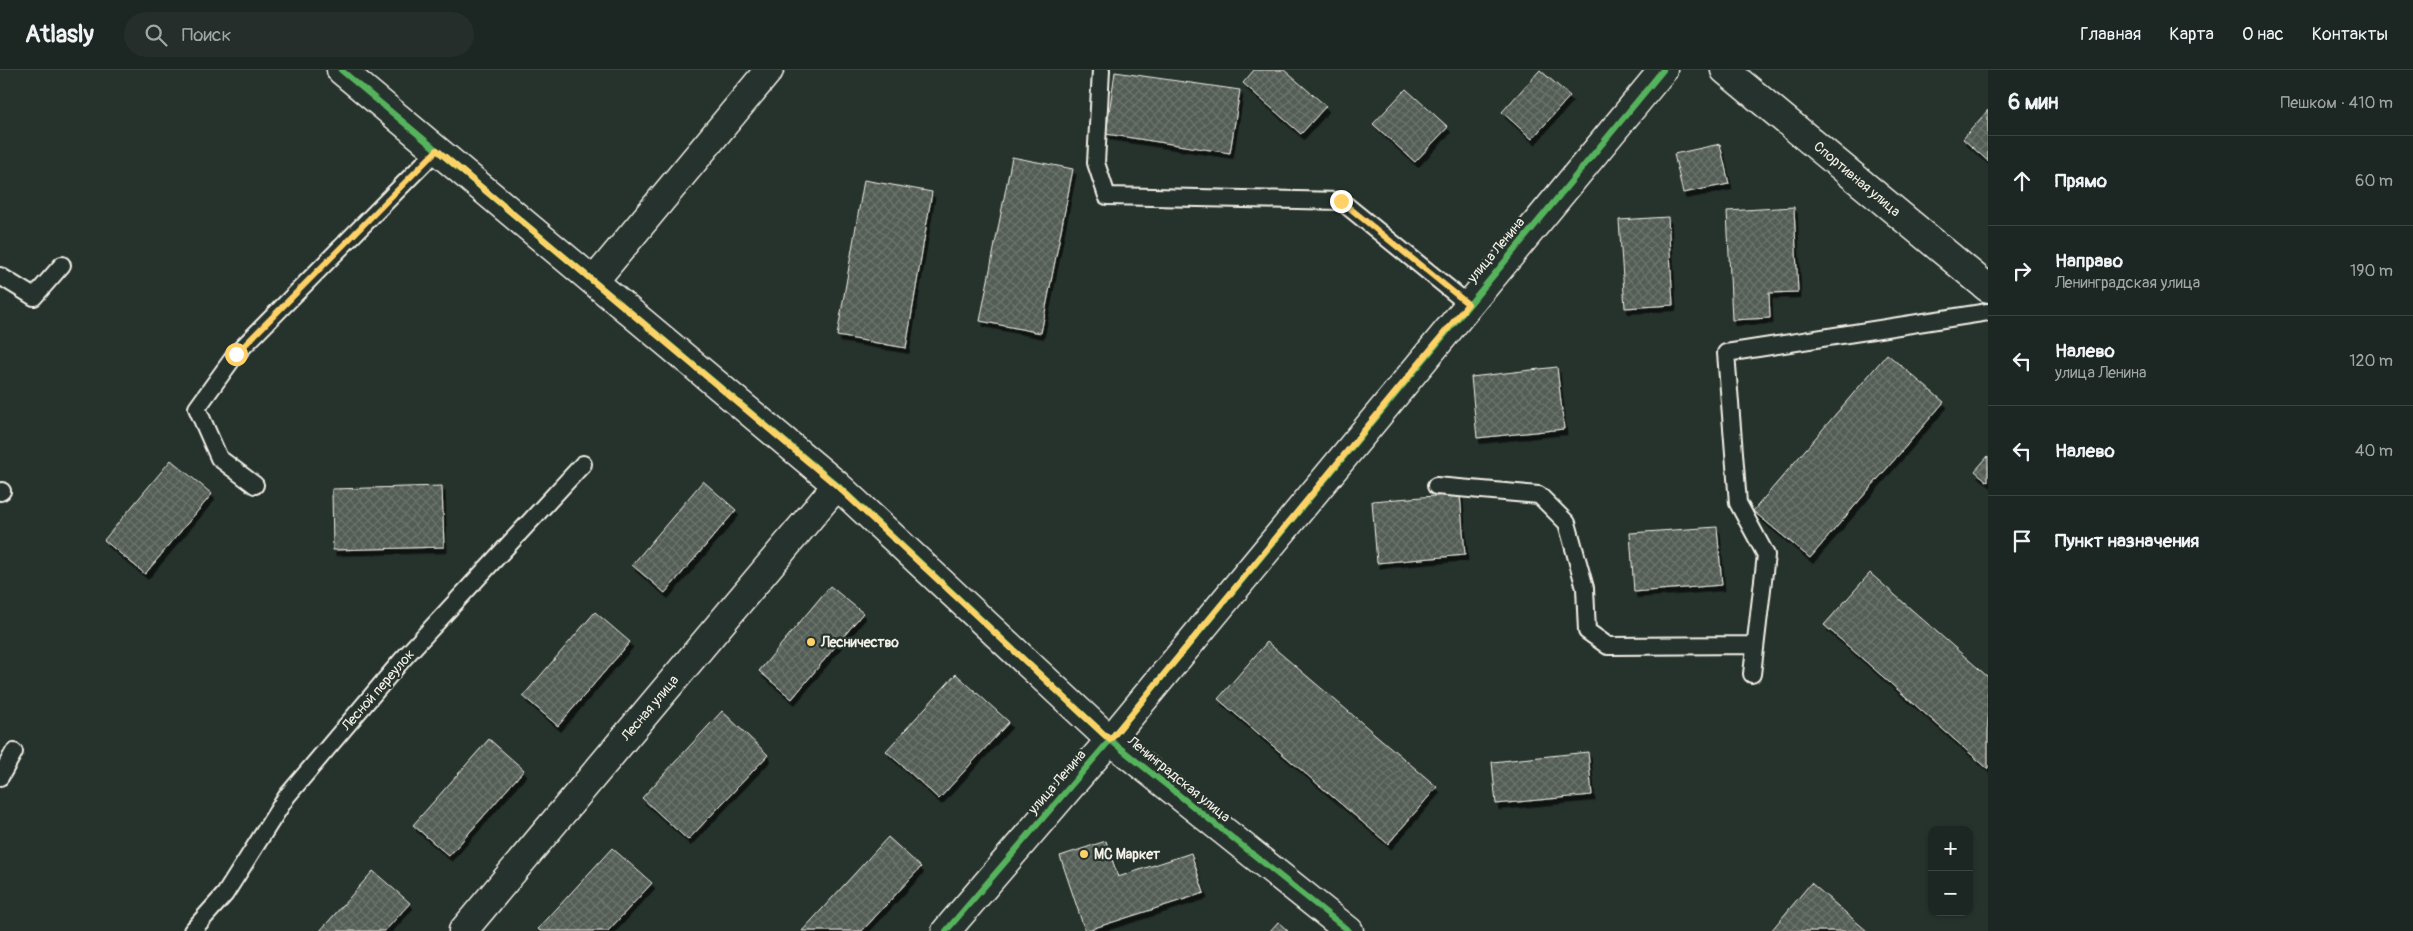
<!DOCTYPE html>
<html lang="ru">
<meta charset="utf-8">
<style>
body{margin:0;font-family:Pangolin,sans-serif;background:#252e2a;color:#f1f3f6}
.controls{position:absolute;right:15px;bottom:15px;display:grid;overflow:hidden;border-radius:10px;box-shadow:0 1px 4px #0004}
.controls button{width:45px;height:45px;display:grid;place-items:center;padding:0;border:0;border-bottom:1px solid #3a4340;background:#1c2622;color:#f1f3f6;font:25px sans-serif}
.stop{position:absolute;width:15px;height:15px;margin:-11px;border:4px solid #ffd166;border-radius:50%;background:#fff}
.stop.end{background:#ffd166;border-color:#fff;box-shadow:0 1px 5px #0008}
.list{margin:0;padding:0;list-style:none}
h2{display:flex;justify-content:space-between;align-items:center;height:65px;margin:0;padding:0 20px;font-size:21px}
h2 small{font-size:16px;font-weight:400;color:#a0a5a5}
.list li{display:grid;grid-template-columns:32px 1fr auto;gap:15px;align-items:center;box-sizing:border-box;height:90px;padding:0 20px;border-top:1px solid #3a4340}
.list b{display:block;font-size:19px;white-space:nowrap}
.list p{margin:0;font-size:16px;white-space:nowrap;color:#a0a5a5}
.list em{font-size:16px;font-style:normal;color:#a0a5a5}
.icon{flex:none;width:28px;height:28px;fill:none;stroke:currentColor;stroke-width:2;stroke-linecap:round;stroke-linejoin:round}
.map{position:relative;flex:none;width:1988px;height:861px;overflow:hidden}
header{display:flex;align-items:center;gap:30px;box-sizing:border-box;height:70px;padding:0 25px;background:#1c2622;border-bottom:1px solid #3a4340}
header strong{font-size:24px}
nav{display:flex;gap:28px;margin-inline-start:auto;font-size:18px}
.search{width:350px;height:45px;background:#252e2a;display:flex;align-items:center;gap:12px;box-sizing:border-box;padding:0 18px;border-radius:28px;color:#a0a5a5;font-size:19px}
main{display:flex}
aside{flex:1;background:#1c2622}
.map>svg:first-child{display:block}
.building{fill:url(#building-cross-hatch);stroke:#f4f1e8;filter:url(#shadow)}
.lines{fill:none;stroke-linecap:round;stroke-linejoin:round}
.service-casing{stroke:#f4f1e8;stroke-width:20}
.minor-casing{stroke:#f4f1e8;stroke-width:31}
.service{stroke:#26332d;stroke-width:16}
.minor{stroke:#26332d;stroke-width:28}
.cycleway-casing{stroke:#26332d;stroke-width:9}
.cycleway{stroke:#56b35d;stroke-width:6}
.route{stroke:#ffd166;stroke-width:6}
.poi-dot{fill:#ffd166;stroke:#26332d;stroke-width:2}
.labels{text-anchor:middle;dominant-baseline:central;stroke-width:4.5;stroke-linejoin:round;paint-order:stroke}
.street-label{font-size:14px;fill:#f4f1e8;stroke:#26332d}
.poi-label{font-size:14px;font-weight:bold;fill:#f4f1e8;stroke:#26332d;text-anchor:start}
</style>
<header>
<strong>Atlasly</strong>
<div class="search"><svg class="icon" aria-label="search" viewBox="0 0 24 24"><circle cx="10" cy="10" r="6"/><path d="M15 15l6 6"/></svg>Поиск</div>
<nav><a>Главная</a><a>Карта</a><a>О нас</a><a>Контакты</a></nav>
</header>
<main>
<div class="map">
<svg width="1988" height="861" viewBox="0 0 1988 861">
<defs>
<pattern id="building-cross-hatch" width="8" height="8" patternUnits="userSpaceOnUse" patternTransform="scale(1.25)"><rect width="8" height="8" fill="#525c55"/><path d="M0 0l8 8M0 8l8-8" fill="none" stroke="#6c746d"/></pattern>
<filter id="shadow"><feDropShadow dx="3" dy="5.5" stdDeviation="0" flood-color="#0009"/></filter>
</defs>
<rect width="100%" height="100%" fill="#26332d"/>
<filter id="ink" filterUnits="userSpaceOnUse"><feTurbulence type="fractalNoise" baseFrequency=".02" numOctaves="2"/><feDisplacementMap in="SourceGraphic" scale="10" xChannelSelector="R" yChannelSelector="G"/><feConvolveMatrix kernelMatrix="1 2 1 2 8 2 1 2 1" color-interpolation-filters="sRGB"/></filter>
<g filter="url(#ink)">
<path class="building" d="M1254 0H1284L1326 36 1301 64 1243 13Z
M1540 0 1570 26 1532 69 1502 42Z
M1115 2 1240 20 1230 83 1106 64Z
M1406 19 1448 57 1415 92 1373 54Z
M1988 40V91L1963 69Z
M1720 74 1729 114 1683 123 1674 84Z
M1012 87 1073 99 1041 263 980 251Z
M864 110 932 122 906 278 837 266Z
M1794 137 1798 222 1769 223 1770 248 1732 250 1727 141Z
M1668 147 1673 235 1625 238 1619 150Z
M1887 284 1944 332 1810 488 1753 441Z
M1557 297 1564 359 1477 368 1471 307Z
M1988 386V412L1975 401Z
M171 390 212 424 145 504 104 470Z
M703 411 736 440 665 523 632 495Z
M442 416 444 477 333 480 332 419Z
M1460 424 1465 485 1377 493 1372 431Z
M1717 457 1722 515 1634 522 1630 463Z
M1870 503 1988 607V699L1824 555Z
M830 516 863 543 792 629 759 601Z
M595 542 630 572 558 656 523 626Z
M1267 572 1437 717 1388 774 1218 629Z
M956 604 1009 652 939 729 886 681Z
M722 641 768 685 688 770 642 728Z
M489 669 524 700 449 786 413 755Z
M1588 682 1592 725 1496 734 1492 692Z
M888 767 921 797 862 861H802Z
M1106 771 1118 807 1191 783 1204 823 1085 861 1060 786Z
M612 778 652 813 608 861H540L538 859Z
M373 801 410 833 385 861H320Z
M1811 813 1867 861H1771Z
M1278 852 1288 861H1270Z"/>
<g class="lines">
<g class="service-casing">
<path id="service" d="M1101 0 1096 93 1107 126 1341 131 1468 234
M0 206 34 227 62 195
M255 415 219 388 197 338 236 284 437 80
M1436 416 1539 425 1567 453 1585 518 1587 561 1608 576 1755 575
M0 422 2 421
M1752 604 1766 485 1738 433 1726 283 1988 242
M0 707 14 682
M192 861 225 824 287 726 402 590 583 394"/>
</g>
<g class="minor-casing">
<path id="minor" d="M341 0 837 415 1110 670 1349 861
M1725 0 1988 218
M594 211 769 0
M463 861 837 415
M946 861 1110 670 1663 0"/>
</g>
<use href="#service" class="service"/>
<use href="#minor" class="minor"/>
<g class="cycleway-casing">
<path id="cycleway" d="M341 0 837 415 1110 670 1349 861
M946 861 1110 670 1663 0"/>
</g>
<use href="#cycleway" class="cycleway"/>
</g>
</g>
<g class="lines" filter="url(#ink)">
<path class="route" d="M236 284 437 80 837 416 1110 670 1468 234 1341 131"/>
</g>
<g class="poi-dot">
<circle cx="811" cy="572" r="5"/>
<circle cx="1084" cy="784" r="5"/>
</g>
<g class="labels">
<g class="street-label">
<text transform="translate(1857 109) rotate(40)">Спортивная улица</text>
<text transform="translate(1496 180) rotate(-50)">улица Ленина</text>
<text transform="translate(378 620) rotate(-49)">Лесной переулок</text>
<text transform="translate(650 638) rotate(-50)">Лесная улица</text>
<text transform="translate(1179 709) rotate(39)">Ленинградская улица</text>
<text transform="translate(1057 712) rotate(-49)">улица Ленина</text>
</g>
<g class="poi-label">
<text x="821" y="572">Лесничество</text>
<text x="1094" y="784">МС Маркет</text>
</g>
</g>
</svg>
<div class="controls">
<button>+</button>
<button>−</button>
</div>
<div class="stop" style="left:236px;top:284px"></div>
<div class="stop end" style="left:1341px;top:131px"></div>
</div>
<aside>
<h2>6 мин<small>Пешком · 410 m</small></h2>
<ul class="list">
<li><svg class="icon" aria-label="ahead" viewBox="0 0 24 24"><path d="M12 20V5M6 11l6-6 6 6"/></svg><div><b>Прямо</b></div><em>60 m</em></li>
<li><svg class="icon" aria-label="right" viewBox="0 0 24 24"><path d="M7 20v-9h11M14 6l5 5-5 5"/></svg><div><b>Направо</b><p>Ленинградская улица</p></div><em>190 m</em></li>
<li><svg class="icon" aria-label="left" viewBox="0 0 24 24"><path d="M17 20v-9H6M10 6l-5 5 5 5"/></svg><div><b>Налево</b><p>улица Ленина</p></div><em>120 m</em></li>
<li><svg class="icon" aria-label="left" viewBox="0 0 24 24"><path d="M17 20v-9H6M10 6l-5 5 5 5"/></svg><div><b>Налево</b></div><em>40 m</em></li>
<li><svg class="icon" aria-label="arrive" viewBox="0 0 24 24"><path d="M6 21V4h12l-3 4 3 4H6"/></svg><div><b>Пункт назначения</b></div></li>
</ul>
</aside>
</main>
